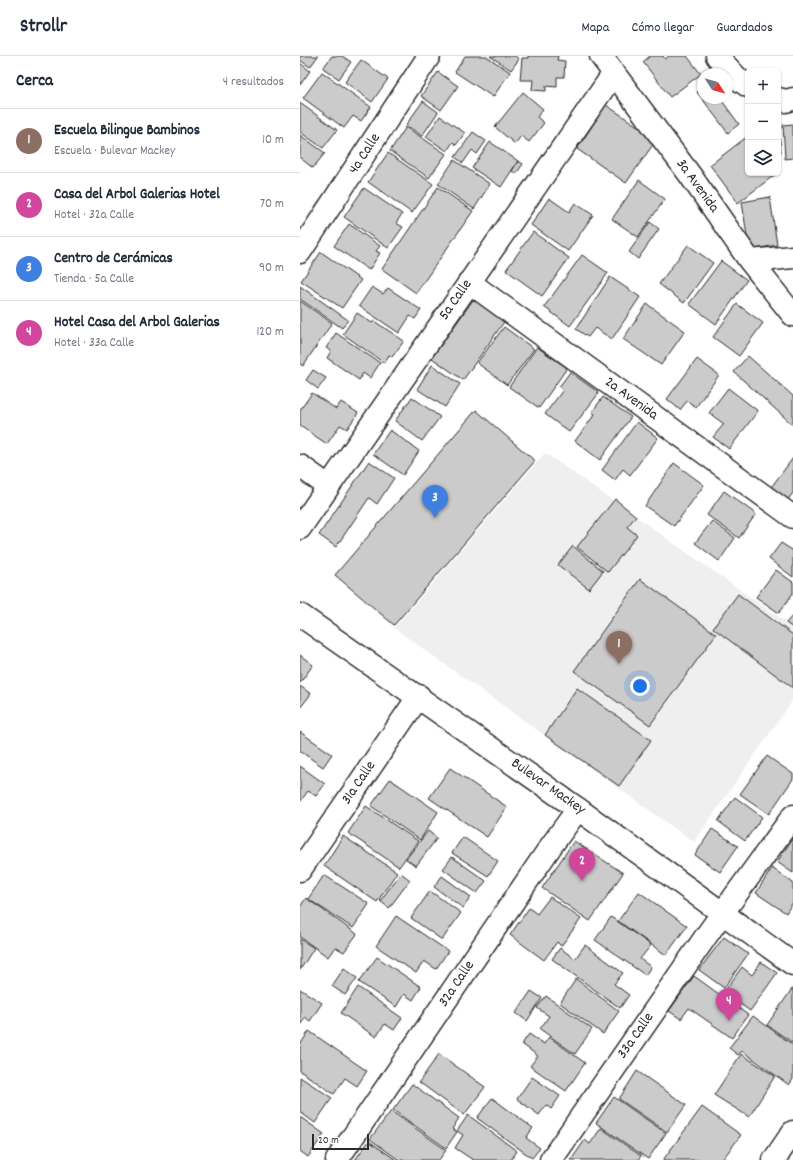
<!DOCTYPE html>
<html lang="es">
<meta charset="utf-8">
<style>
body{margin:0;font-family:Dekko,sans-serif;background:#f6f6f7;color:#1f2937}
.controls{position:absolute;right:12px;top:12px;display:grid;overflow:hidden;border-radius:6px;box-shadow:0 1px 3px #0004}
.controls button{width:36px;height:36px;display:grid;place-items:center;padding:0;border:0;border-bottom:1px solid #e0e1e3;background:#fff;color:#1f2937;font:20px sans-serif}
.compass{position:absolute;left:397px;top:12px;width:36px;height:36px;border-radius:50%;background:#fff;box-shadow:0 1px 3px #0004;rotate:126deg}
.scale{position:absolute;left:12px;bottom:10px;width:57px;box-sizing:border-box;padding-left:4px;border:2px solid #2b2b2b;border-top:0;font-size:11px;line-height:14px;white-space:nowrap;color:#2b2b2b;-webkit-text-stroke:3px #fff;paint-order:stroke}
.you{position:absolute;left:340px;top:630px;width:14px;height:14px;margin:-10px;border:3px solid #fff;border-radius:50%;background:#1a73e8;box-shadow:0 0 0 6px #1a73e833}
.badge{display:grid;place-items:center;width:26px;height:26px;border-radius:50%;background:#2b2b2b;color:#fff;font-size:13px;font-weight:700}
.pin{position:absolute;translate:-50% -33px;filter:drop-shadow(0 1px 2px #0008)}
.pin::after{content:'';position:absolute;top:21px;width:14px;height:12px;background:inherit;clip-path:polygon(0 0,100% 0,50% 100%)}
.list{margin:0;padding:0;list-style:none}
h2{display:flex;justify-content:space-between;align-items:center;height:52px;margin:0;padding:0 16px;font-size:17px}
h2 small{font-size:13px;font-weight:400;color:#747a83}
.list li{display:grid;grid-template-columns:26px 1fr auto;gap:12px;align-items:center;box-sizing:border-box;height:64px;padding:0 16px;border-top:1px solid #e0e1e3}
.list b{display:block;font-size:15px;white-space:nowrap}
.list p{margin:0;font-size:13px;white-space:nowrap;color:#747a83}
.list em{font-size:13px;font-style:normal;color:#747a83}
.icon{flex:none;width:22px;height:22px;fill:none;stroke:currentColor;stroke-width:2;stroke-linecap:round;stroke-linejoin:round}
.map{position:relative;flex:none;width:493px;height:1104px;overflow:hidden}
header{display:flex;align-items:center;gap:24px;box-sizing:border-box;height:56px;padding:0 20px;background:#fff;border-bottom:1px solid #e0e1e3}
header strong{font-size:19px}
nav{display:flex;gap:22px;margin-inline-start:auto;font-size:14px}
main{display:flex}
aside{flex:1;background:#fff}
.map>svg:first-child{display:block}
.built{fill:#efefef}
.building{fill:#cbcbcb;stroke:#2b2b2b}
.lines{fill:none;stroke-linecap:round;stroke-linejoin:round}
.minor-casing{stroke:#2b2b2b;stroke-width:25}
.major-casing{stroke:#2b2b2b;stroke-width:25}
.minor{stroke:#fff;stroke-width:22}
.major{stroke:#fff;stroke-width:22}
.labels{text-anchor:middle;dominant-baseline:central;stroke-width:3;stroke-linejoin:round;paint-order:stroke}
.street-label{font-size:15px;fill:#2b2b2b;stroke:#fff}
</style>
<header>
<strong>Strollr</strong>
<nav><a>Mapa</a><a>Cómo llegar</a><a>Guardados</a></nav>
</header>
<main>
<aside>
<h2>Cerca<small>4 resultados</small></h2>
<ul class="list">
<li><span class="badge" style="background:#8d6e63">1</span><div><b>Escuela Bilingue Bambinos</b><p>Escuela · Bulevar Mackey</p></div><em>10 m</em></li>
<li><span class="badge" style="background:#d1479c">2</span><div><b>Casa del Arbol Galerias Hotel</b><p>Hotel · 32a Calle</p></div><em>70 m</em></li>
<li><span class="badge" style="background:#3f7fe0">3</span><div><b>Centro de Cerámicas</b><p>Tienda · 5a Calle</p></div><em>90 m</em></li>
<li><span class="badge" style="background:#d1479c">4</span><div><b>Hotel Casa del Arbol Galerias</b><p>Hotel · 33a Calle</p></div><em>120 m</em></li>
</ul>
</aside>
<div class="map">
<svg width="493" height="1104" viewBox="0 0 493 1104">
<rect width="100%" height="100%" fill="#fff"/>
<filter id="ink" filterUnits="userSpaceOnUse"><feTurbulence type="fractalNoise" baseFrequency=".025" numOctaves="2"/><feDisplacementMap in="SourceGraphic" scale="8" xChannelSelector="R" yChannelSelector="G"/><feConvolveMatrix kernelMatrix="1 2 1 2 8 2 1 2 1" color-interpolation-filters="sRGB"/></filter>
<g filter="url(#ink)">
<path class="built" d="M245 397 493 571V644L394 786 94 572Z"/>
<path class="building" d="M0 0H18L10 11 0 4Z
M32 0H42L51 6 39 23 23 12Z
M165 0H186L210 16 193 41 155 16Z
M190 0H215L219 3 211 14Z
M228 0H258L257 4 265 5 264 21H257V31L246 30V35L232 34 233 24H220L222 2H228Z
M350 0H363L365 3 369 0H387L401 18 370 41 343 6Z
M61 4 88 23 72 46 45 26Z
M0 7 10 15 0 29Z
M22 16 71 51 61 65 53 60 44 72 3 42Z
M138 16 158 30 141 54 121 40Z
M403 32V42H420L439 68 428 77 397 36Z
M223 36 243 53 237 61 244 67 229 86 221 80 215 88 195 71Z
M123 45 138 56 122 80 106 69Z
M0 47 37 74 23 92 0 76Z
M306 49 357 83 326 127 277 93Z
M140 60 165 77 156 89 153 86 147 95 126 81Z
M478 65 481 96 478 93Z
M493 68V102L485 103 483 69Z
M106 71 146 98 129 122 90 95Z
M173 76 186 85 177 98 172 94 163 107 155 101Z
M0 79 25 97 13 112 0 102Z
M448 80V117H477L438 147 410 109Z
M190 86 218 105 201 131 172 112Z
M88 97 133 128 112 157 68 126Z
M154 104 190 128 174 153 138 128Z
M218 105 223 108 216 118 212 115Z
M339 124 365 143 338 181 312 163Z
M138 131 173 155 116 237 82 213Z
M64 132 102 158 96 167 103 171 88 192 44 161Z
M470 141 477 189 449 194 442 146Z
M249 142 269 156 275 147 293 159 268 195 231 169Z
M350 166 359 173 338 203 329 196Z
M49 168 80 190 76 195 80 197 69 214 34 190Z
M233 176 269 202 242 240 206 214Z
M388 189 413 207 384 247 359 228Z
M21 196 61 224 42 252 1 225Z
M282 199 308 217 270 270 244 251Z
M421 205 447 224 416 268 389 248Z
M310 221 340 241 312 283 295 272 288 281 276 273Z
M0 230 48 264 42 272 0 243Z
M72 231 83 238 88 232 121 254 115 263 110 260 99 277 59 250Z
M175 241 206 263 163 324 132 302Z
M0 245 32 267 3 310 0 308Z
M347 248 385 275 361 309 323 283Z
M437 248 463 267 439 300 413 281Z
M57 257 72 267 74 265 104 285 92 301 89 299 84 307 43 278Z
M204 271 234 293 207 329 177 307Z
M36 277 80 307 70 322 63 317 59 324 27 302 31 295 26 292Z
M237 291 267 312 239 352 209 331Z
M448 300 493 340V369L434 316Z
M397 303 419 319 396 351 387 345 380 354 367 343Z
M132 309 160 328 145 351 117 333Z
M13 314 26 322 18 333 6 324Z
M270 316 299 337 269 376 245 358 263 334 259 331Z
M428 332 458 355 429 393 413 381 424 368 409 357Z
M12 337 36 353 41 346 58 357 47 373 40 369 27 388 0 370V354Z
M112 341 140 361 122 385 95 365Z
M303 341 331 361 300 404 275 385 295 358 292 356Z
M176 354 235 405 94 569 35 519Z
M337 366 358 382 330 419 323 413 315 424 302 414Z
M90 374 119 395 103 419 73 398Z
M493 402V437L486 446 469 434Z
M69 405 94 422 77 448 69 442 36 491 19 479Z
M374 407 404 429 374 470 345 450Z
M424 435 456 458 439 482 407 459Z
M315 443 336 460 327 471 337 479 308 516 277 491Z
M412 465 435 482 419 505 395 487Z
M481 487 492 494 493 493V521L469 503Z
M273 490 303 515 289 533 258 509Z
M476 514 493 526V537L479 557 456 541Z
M340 523 416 578 350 669 274 615Z
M438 538 493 579V632L413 572Z
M493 559V572L486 567Z
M0 599 13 609 0 627Z
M0 630 11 638 0 652Z
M277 632 351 684 319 730 245 679Z
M0 676 32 698 23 711 0 695Z
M467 700 493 718V723L469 758 440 738Z
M0 710 25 728 16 740 8 735 0 746Z
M150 712 207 751 187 781 129 742Z
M90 723 138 756 120 784 71 750Z
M435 741 462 761 445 785 418 765Z
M66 750 118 785 99 811 48 777Z
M412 773 438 790 420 816 395 799Z
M128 775 137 782 116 810 106 803Z
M43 780 97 816 77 846 24 810Z
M163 781 198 805 188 820 152 797Z
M493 782V817L477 806Z
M274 785 323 817 290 865 242 832Z
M152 801 186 825 177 837 143 813Z
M472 812 493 827V846L486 857 456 837Z
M101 817 110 824 89 852 80 845Z
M24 819 69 848 53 872 8 843Z
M142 820 171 841 163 852 134 831Z
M130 835 161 857 142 884 111 862Z
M339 836 387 870 366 899 318 865Z
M250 841 281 863 261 890 257 886 244 904 210 879 229 852 237 858Z
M6 842 57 878 44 896 35 891 28 901 0 881V851Z
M96 860 148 895 136 913 124 905 116 917 76 890Z
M311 861 351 889 340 903 351 911 345 919 295 884Z
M424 881 448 898 424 932 399 914Z
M0 883 14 892 0 914Z
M285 889 323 917 314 928 329 939 320 952 252 903 260 892 275 903Z
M77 901 121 931 113 944 104 938 96 951 59 926Z
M461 906 477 917 450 955 424 936 442 911 452 919Z
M44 912 57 922 45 939 32 930Z
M394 920 448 959 432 982 389 952 381 963 369 955Z
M276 923 319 955 303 978 260 947Z
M58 931 102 962 94 974 85 968 76 981 41 957Z
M0 933 22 947 10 965 5 961 0 970Z
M492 933H493V987L467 969Z
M231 935 242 942 227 965 216 957Z
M246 940 292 973 275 998 240 973 249 960 237 952Z
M453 960 493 989V1023L489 1029 442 995 438 999 429 992Z
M9 975 67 1015 57 1030 45 1022 34 1038 0 1015V989Z
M229 978 244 988 249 981 285 1007 266 1035 230 1010 238 1000 222 988Z
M139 998 185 1031 164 1059 119 1026Z
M441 998 475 1020 449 1061 414 1039Z
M337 1015 386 1049 367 1076 319 1043Z
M0 1021 32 1042 15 1067 0 1056Z
M232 1021 260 1040 251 1053 246 1049 239 1059 217 1043Z
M112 1028 159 1062 152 1073 157 1076 146 1092 93 1054Z
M314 1041 366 1077 348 1103 296 1067Z
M192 1042 233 1072 226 1082 240 1092 232 1102 177 1062Z
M402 1051 441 1079 422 1104H363Z
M91 1055 146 1094 139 1104H99L70 1083Z
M168 1059 217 1095 211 1104H173L155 1092 163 1079 157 1075Z
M0 1061 24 1078 8 1101 0 1095Z
M301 1072 341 1100 338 1104H271L285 1084 290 1088Z
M69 1085 96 1104H55Z"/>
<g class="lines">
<g class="minor-casing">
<path id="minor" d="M301 0 390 119 450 205 493 259
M417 0 438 23 448 30
M478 43 486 45 493 43
M0 196 129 0
M450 205 493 201
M169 226 493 461
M0 410 28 430
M0 472 314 17
M0 814 119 640
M37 1104 251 790 278 753
M251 1104 411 873 493 760
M474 1104 493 1076"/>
</g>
<g class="major-casing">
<path id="major" d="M0 559 278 753 493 908"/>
</g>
<use href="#minor" class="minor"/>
<use href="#major" class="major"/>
</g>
</g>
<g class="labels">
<g class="street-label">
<text transform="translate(65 98) rotate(-57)">4a Calle</text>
<text transform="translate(397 130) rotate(54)">3a Avenida</text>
<text transform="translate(156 244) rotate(-55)">5a Calle</text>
<text transform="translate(331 343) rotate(36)">2a Avenida</text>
<text transform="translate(59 727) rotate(-56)">31a Calle</text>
<text transform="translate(248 731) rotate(35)">Bulevar Mackey</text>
<text transform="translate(157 928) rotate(-56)">32a Calle</text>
<text transform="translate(336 980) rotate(-55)">33a Calle</text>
</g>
</g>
</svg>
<div class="controls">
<button>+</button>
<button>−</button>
<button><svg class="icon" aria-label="layers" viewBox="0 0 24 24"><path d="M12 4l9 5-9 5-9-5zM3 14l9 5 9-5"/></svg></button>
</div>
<svg class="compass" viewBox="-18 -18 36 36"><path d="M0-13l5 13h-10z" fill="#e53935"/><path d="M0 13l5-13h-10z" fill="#747a83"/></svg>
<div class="scale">20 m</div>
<div class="you"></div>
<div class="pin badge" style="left:319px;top:608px;background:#8d6e63">1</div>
<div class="pin badge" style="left:282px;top:825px;background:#d1479c">2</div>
<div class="pin badge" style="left:135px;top:462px;background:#3f7fe0">3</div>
<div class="pin badge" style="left:429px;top:965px;background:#d1479c">4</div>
</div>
</main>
